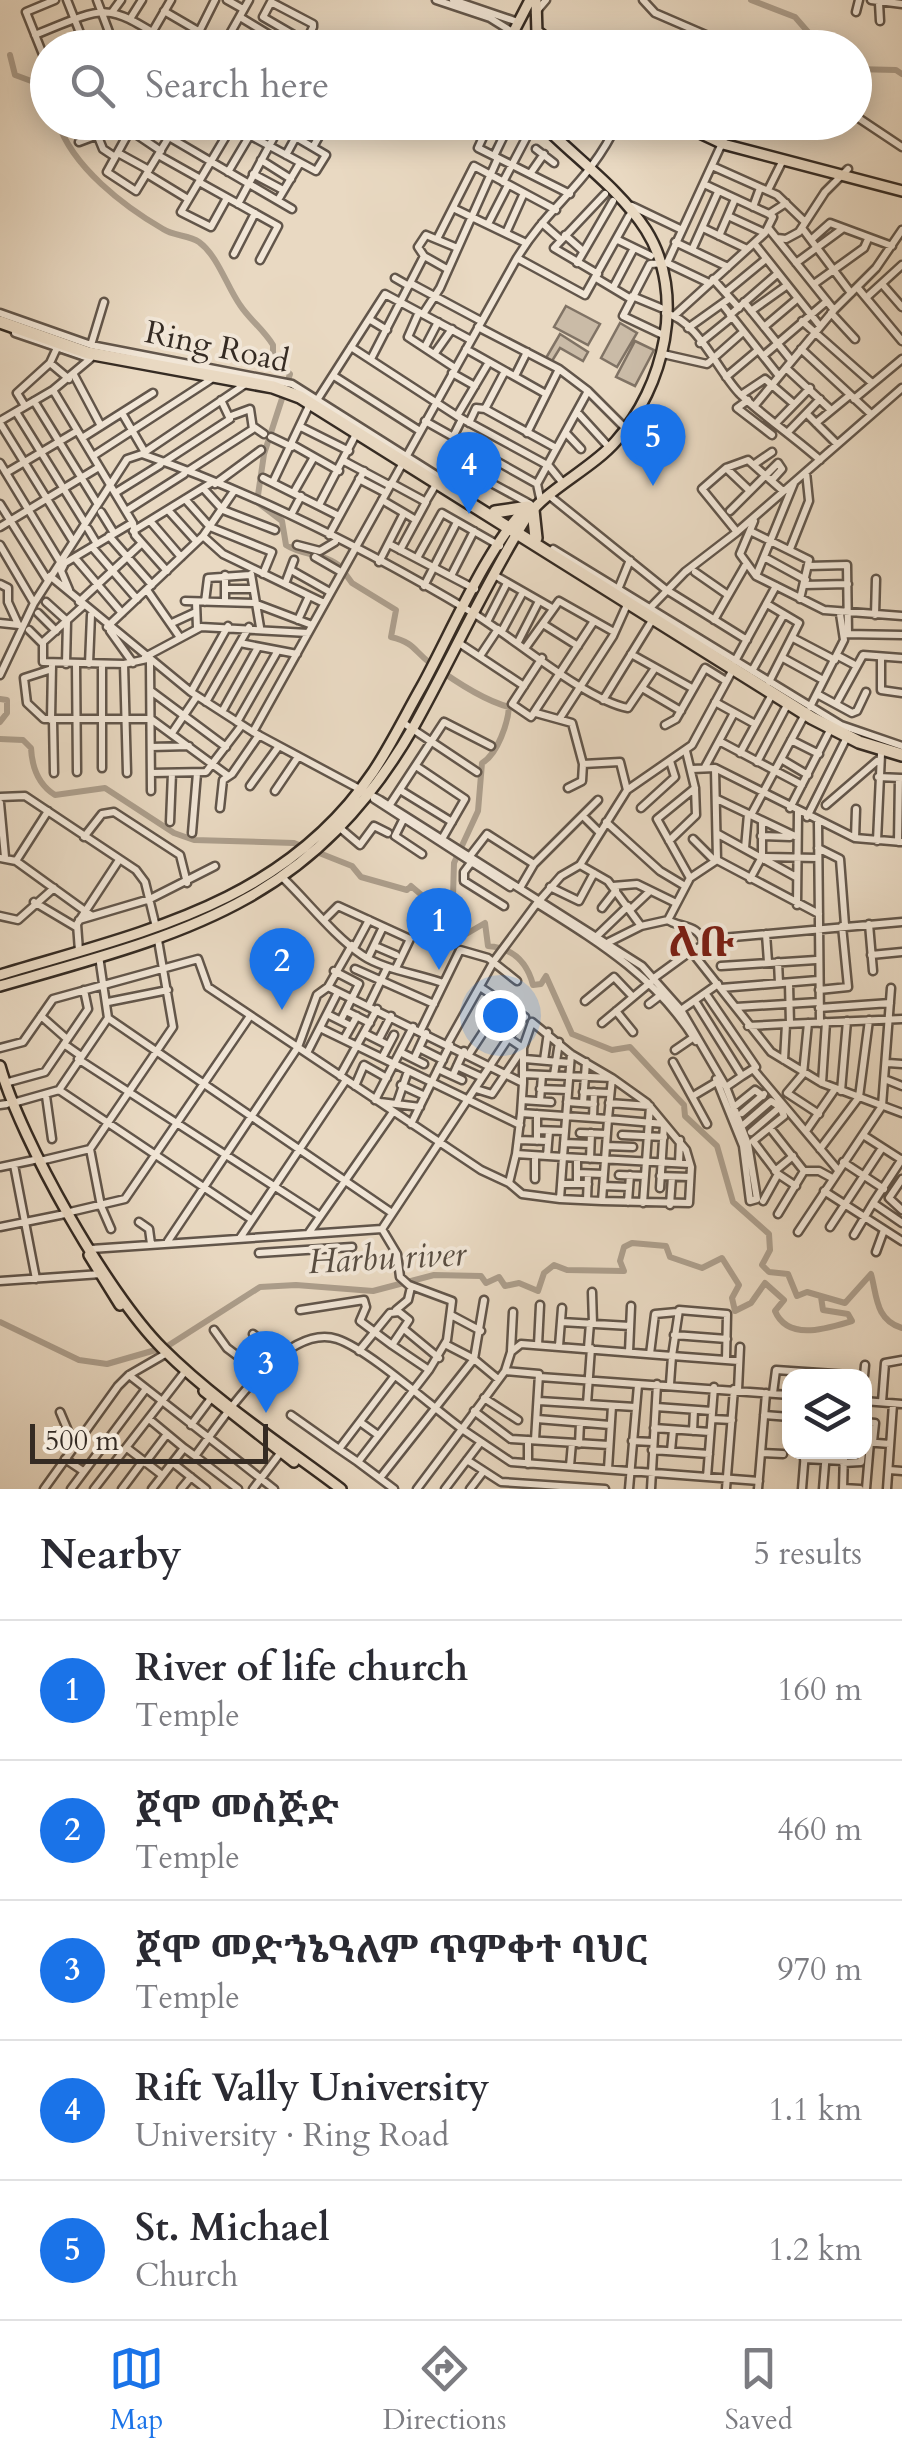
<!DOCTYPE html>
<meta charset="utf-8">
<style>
body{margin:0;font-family:Cardo,"Noto Serif Ethiopic",serif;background:#f2f2f3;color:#2b2b33}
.controls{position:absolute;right:30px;bottom:30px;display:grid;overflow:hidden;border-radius:20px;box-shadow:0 5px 25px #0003}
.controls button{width:90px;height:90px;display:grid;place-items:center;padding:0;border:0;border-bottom:2px solid #e1e1e2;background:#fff;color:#2b2b33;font:50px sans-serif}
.scale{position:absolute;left:30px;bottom:25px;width:238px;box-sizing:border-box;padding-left:10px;border:5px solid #352b23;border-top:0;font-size:28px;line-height:35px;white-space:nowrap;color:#352b23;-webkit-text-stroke:8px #f1e6d7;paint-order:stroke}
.you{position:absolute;left:500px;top:1015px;width:35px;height:35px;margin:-25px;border:8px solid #fff;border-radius:50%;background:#1a73e8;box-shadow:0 0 0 15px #1a73e833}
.badge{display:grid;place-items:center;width:65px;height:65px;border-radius:50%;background:#1a73e8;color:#fff;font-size:32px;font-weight:700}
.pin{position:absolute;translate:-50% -82px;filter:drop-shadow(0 2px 5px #0008)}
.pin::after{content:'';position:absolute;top:52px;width:35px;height:30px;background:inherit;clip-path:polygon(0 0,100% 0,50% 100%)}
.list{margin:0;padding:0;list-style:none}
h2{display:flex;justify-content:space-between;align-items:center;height:130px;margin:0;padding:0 40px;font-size:42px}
h2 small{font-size:32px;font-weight:400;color:#7c7c81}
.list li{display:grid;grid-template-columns:65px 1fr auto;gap:30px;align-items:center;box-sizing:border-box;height:140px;padding:0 40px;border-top:2px solid #e1e1e2}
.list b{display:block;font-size:38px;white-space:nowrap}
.list p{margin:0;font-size:32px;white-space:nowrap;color:#7c7c81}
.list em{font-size:32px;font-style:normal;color:#7c7c81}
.icon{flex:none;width:55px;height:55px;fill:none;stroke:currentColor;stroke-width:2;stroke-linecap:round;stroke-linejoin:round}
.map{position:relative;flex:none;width:902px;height:1489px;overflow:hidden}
.search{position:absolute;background:#fff;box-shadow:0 5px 25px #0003;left:30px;right:30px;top:30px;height:110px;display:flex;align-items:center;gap:25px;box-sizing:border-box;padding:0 35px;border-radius:55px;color:#7c7c81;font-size:38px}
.sheet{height:830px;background:#fff}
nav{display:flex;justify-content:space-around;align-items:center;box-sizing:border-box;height:140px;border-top:2px solid #e1e1e2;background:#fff;font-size:28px;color:#7c7c81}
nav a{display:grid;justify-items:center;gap:5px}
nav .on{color:#1a73e8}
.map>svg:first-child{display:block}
.green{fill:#cabba7;stroke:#807365;stroke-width:2.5}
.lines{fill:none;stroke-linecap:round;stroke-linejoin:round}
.river{stroke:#ac9e8c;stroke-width:6}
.minor-casing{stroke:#62564b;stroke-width:11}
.major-casing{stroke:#352b23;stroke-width:14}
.highway-casing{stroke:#352b23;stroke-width:16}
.minor{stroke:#f1e6d7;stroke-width:6}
.major{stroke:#e9d9c2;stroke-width:9}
.highway{stroke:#e9d9c2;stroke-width:11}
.labels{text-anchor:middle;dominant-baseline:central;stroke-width:8;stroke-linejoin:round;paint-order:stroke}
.street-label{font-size:32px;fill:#352b23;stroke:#f1e6d7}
.water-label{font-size:35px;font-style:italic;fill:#594e42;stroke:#f1e6d7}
.district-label{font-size:42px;font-weight:bold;fill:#7a1f14;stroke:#f1e6d7}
</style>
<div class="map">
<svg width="902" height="1489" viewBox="0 0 902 1489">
<rect width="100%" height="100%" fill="#e9d9c2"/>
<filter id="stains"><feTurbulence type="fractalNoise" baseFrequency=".002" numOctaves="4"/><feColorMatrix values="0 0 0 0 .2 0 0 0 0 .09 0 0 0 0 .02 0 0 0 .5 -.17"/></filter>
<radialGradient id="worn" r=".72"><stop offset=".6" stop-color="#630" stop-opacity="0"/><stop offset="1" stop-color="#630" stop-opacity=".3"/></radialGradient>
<path class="green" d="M566 306 600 324 588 345 554 327Z
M620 323 637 333 617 367 601 358Z
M560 334 588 352 583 361 560 348 552 361 546 358Z
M635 341 654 350 635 386 616 377Z"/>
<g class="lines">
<path class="river" d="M751 0 795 17 822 48
M10 55 15 75 34 82 48 101
M854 69 896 70 902 74
M58 122C72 167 125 207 163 229 173 236 189 235 199 242 218 256 227 287 240 305 250 320 263 329 273 345V359L290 374 264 454 257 502 282 521 286 545C304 557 325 552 342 568
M344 572 352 583 396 610 391 637C415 643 413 650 430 663 453 680 482 700 509 707 508 722 498 754 482 763L478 811 454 863 453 896
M0 699 7 700V713L0 722
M0 739 23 740 31 748C32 768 39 785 55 795L105 788 174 833 194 840 294 843 352 866 361 877 407 890 411 886 425 898 436 900V908L453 896 460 910 450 919 461 937 485 923 488 946C513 948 527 962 533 985L541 984 546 976 572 1034 612 1050 630 1047 684 1105 685 1116 717 1146 733 1202 769 1234 770 1250 762 1265 769 1272 788 1274 797 1296 807 1292 845 1303 871 1274C877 1295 875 1320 902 1328
M0 1322 79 1360 107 1364 166 1347 260 1287 296 1285 373 1291 434 1275 481 1276 486 1283 499 1277 505 1286 519 1283 538 1291 544 1273 554 1265 567 1270 624 1271 620 1261 624 1247 632 1243 666 1246 670 1257 702 1268 722 1258 739 1285 732 1298 735 1311 751 1303 765 1283 784 1300 775 1311C788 1342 828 1328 852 1321L848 1314 823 1310 821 1297"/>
<g class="minor-casing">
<path id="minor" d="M67 0 86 48
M97 0 115 48
M227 0 243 9
M436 0 490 18 514 33
M453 0 518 22
M643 0 655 13 736 48
M871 0 902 4
M879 3 880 21
M113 11 121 0
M164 11 200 32
M856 12 859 0
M535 13 546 0
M240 17 291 48
M130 19 142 0
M35 35C115 2 105 4 179 48
M143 48 171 0
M191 48 215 0
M222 48 249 0
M252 48 260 31
M303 48 313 27V24L271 2 263 17 306 42
M48 67 26 12 55 0
M854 115 902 147
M92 122 103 149 115 157
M118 122 161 151
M165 122 175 128
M225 122 316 171 326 155 270 122
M490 122 478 148 570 194
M510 122 528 133
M129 132 107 172 136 191 178 122
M201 133 207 122
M169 137 292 209
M79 142 119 127
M313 147 327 122
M536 149 554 163
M118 153 149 170
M158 155 199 178
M286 155 304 122
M494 156 510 123
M261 160 291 179
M712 166 777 195 805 222
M228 172 250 135
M147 174 188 199
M253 174 283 190
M530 174 544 154
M199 182 278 226 260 260
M503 182 534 123
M704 184 769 214 786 203
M768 190 783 160
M227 198 211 227 181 212 232 126
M278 200 300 163
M238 204 282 122
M632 206 680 229
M753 207 760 188
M453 208 526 243
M728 216 765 233
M542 223 560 239
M488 224 508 185
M703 228 747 249
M802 228 851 293
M769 229 834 310
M506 233 524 193
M565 235 583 251
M719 236 735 199
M777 238 786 239 799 232 825 192 848 169
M437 239 474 166 556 210
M812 239 830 223 892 246
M618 240 651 256
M675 242 728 267
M754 243 820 326
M692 250 718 192
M234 254 255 213
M517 258 585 295 629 216
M577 263 613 201
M667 263 724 139
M796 263 842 229
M447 269 424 256 418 247 426 235 455 247
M598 274 554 248 605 194
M395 278 409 286
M596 278 631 299
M713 279 739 308
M410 283 481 321
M814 284 864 248 868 239
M882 284 902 307
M857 287 902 341
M613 288 634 248
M726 292 766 259
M632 296 661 308
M867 297 902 265
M744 302 791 360
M722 304 779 376
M751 311 786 286
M419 312 408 337 455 368
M0 313 91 345 292 384 471 497
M665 313C698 320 718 372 740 394 762 415 795 438 820 460
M831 313 855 339
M423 314 440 288 498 158
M675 315 765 233 773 217 769 214
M730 315 777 274
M369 319 387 330
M802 321 872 383
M478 327 559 369 588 391 537 484 540 498
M764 327 797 299
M688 328 730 298
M15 333 88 358
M661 334 623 316 650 264 667 263 709 283
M700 343 732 317
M91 345 104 302
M351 347 457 416 549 466 562 482
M425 347 438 322
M466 349 546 394
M801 349 871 414
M435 353 452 329
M663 354 707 364 743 332
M763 356 827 301
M371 359 424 256
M50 363 69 379
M786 368 831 410
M452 373 475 386
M74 375 101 426
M334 376 420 431
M515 376 527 352
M726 377 758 350
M53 390 133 523 135 535 167 571
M588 391 624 427
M741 395 765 379 794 404
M319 397 385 294 471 340
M854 399 902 359
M748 400 737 408 772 435
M34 401 97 503
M756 404 834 310 876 268 902 230
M25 406 17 393 50 363 56 350
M485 409 556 448
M16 412 85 523
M577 412 607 445
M122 413 143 449
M807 414 837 444
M457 416 489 362
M0 421 53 390 90 359
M425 421 537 484
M778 421 810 388
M0 423 73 541
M469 423 476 408 485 409 505 371
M816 423 850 395
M254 427 264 434
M301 427 349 451
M788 432 820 399
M527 433 559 369
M566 433 581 449
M271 437 292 447
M453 437 462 419
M82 438 153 393
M464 442 458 465 530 504
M293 445 339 471
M142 454 244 385
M93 456 210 380
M344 461 389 485
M164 462 230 419 221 400
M0 463 59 560
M756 463 772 452
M726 468 750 491
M188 471 253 429 250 409 231 416
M6 473 77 431
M263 478 339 516
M359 479 386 493
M273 482 308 408
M391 483 426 502 400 550
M215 484 261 450
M203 488 223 510 275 530
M294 492 314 457
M115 493 160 465
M551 497 665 589 747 640
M185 499 210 527 272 552 263 574
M382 500 416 520
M426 501 435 486
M0 504 47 579
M319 505 355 436
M168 510 196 541
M126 511 184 474
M730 511 778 463 782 469 772 480
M101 512 114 533
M291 515 301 496
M754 521 740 554 756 576 824 610 902 616
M151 522 181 557
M0 527 99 467
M88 529 97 544
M133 531 211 483
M750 531 809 560 800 599
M737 532 702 489 726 468 748 460 783 491
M329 535 364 471
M109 536 152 585
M203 536 223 554 324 603
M389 544 475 589
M0 545 34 603
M297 545 320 551 335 542
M92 547 137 599
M553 549 841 725 902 746
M790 549 809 501 806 472
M315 557 341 572
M764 557 806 580
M75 558 122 613
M417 558 442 513 500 546
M379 562 404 513
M808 566 847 565 848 634
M291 570 330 592
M695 572 728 595
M251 574 260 627
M50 576 191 692 253 732 380 800 642 966 681 1010 726 1087 748 1144 757 1199 750 1201
M451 576 474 531
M496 576 552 608
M756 576 794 483
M0 584 8 588V602L18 624
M285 584 294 560
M804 585 848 584
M424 586 457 522
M619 587 630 560
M225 589H251
M69 590 61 571 65 563 132 523
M147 590 179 636
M185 601 254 603 312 625
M46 602 67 621 66 664
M79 602 142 543
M196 602 197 628
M205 602 208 578 250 575
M225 602V575
M767 604 799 623 769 682
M83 606 43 642V662L124 664 147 659
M651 607 685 572 737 532 902 388
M38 613 56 631
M875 615 876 579
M298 620 309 596
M714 620 745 566
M487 622 507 583
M0 623 19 625
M172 623 196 612
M543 624 578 646
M107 627 203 536 234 491
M29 630 42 643
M110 631 133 663
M502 631 523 592
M846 634 902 635
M793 638 835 660
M518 642 539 601
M240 643 297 654
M459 643 524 686
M526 647 559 601 614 632
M631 654 692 688
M480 656 498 629
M838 656 855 665
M145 657 201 627 308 633
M542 658 512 704 531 717 594 621
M783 658 823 680
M881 658V690L902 693
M735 661 776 586
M150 662 151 791
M76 664 77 772
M89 664 91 615
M124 664 127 773
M102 665V768
M52 669 24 678 27 703 44 719H151L227 775
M752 671 784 614
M0 675 34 603 127 459 142 454C257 494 368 550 473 613 514 638 585 700 628 708L655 668
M642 688 681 711
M151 691 226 747
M191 692 228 626
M817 694 852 713 857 711 866 692
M603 700 651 622
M206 702 249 627
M715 702 755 724
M836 704 863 655 902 658
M810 707 844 640 840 614
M222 712 257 649
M536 713 572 723 583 764
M560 718 613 636 626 607
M51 720 52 665
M53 720 54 773
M237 722 277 652
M402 722 477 772
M665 725 676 719 705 668 726 681
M253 732 517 258C549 205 590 183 618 122
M172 733 197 696
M791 740 819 754
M719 741 802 785
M151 747 189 746
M740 753 770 698
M781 759 808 775
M757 762 786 707
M416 766 465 799 442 839
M705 767 734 713
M692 769 715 768 855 838 902 842
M715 769 717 860
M151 773 206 772 242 725
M878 777 901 778
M250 786 279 746
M568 788 582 781 583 764 620 762 627 790
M400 790 452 822
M275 791 298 757
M0 797 25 796 136 870 145 882 156 927
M374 799 510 887
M717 799 797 837
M0 803 5 857
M826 805 877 761
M389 806 444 722 491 746
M220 808 223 780 232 774 259 735
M641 808 675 777 670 761
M790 808 829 732
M751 815 803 718
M583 816 600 833
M807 817 845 741
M403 820 395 836 422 854
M170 822 172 773
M606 822 660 871 685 886
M818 822 820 1023
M340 828 360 845 374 826 388 833
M192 833 197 773
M718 834 796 877
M761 836 790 837
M84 837 102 814 114 812 180 855 187 883
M855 838 856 809
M693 839 714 860
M669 841 696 815 695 788 686 751
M877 841 881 754
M898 842 899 778
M745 848 748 814
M818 848 840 859 845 925
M470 856 487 834 534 864
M765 857 818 858
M0 858 16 861 92 916
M473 860 464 872V881L504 906
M717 860 819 914
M16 861 48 811
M580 865 608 881 641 926
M283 878C308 902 333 935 362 955 382 969 418 974 443 983
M690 878 657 819 695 788
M750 879 762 857V821
M613 886 637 884 676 903
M550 887 579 901 594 873
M520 888 534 864 598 800
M540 900 561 876 580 865 627 790 692 745 731 673
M34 902 76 927
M538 904C600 943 656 977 696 1041
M797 905 798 812
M602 908 616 890
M630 910 649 892
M0 916 18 920 54 888
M325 919 338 906 410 939 397 966
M79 920 150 899 215 866
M668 920C679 928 700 923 704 945L691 951
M869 924 873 971
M766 934 768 962
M598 935 628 906
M722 938 902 922
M609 942 641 926 668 920 690 878 717 860
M375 946 396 955
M354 948 369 920
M79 951 77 924 119 860
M871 955 902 952
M368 958 383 927
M778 962 779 983
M721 966 816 960
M355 969 434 1004
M334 971 359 984 341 1020
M654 978 691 951 771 1052 822 1083 902 1113
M789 983 790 1024
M328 987 523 1083 521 1113 608 1119 612 1078 571 1054 532 1022 523 1048V1083
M480 987 525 1017
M721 988 818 980
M819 990 848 987 842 926
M708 997 756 1067 753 1069 838 1170
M585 1001 614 977 633 997
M108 1002 168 990
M649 1004 662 994
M697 1004 742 1076 753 1069
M369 1005 387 968
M736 1007 819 1002
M819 1008 890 1003
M681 1010 718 984
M346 1011 370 1023
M616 1011 633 1032
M327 1014 351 1026
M41 1016 67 1039
M108 1018 392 1213
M602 1023 651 982
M808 1023 803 1074 787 1093 819 1114
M748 1026 786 1024
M320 1028 520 1125
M421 1030 460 950 488 958 517 981
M364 1033 388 1045
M344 1039 357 1016
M379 1039 391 1016
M448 1043 494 961 537 903
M64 1044 81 1056
M0 1048 23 1042 53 999 198 959 208 987 481 1170 509 1183 516 1154
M419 1048 443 1060
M675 1050 694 1037
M400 1052 424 1064
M307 1053 338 992
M469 1054 503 1002
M571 1054 563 1157 690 1164
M382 1058 394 1035
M78 1059 320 1216
M414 1059 426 1033
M525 1059 570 1063
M544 1060 548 1032
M784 1060 786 1024 902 1019
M673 1062 707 1124
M888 1063 902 1064
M457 1066 481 1077
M438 1069 462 1080
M523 1074 612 1078 647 1103 686 1150 691 1167 689 1203 602 1201
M453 1075 464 1051
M554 1075 559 1042
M340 1076 377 1009
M716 1079 743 1146 750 1201
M887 1080 902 1086
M5 1083 45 1072 88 1009 84 990
M822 1083 826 1022
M401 1085 425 1096
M355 1086 364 1065 387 1078
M726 1087 742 1076
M476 1089 492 1094 523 1048 508 1038
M540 1089 568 1090
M59 1090 251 1219
M841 1091 847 1021
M583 1092 610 1093
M46 1096 52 1139
M693 1096 720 1080
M375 1100 413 1027
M522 1100 551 1102
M540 1101 542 1075
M380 1102 420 1107
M567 1102 594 1104
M13 1103 59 1090 108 1018 99 956
M397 1103 408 1071
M583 1103 586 1062
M609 1103 650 1106 643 1203
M0 1105 7 1104
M734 1107 755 1090 763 1096
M780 1107 784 1116 753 1141 778 1174 796 1186
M521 1113 516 1154 563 1157 560 1199 602 1201 608 1119 664 1124 660 1188
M742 1113 764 1094
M593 1118 594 1092
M411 1124 450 1045
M742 1126 771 1101 780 1107
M770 1128 804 1171 778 1214
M537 1130 564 1131
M806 1131 835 1089
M751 1132 780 1107
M580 1133 607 1134
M622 1135 664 1137
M863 1135 902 1160
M518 1140 548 1141
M537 1141V1114
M564 1143 590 1144
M606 1146 633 1147
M90 1149 101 1206 111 1229
M820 1149 859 1097 869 1020
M547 1156 549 1131
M590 1159 591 1133
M902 1159 873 1203 902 1223
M40 1161 90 1149 173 1027 158 940
M843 1162 884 1189
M679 1163 680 1140
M14 1165 36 1279
M0 1167 34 1160
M775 1171 793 1156
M804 1171H819L832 1178
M577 1173 604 1174
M619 1175 645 1176
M660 1176 690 1177
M535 1179V1156
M902 1179 889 1198 902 1210
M509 1183 522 1194 560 1199
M561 1184H588
M577 1184V1158
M603 1186 629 1187
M824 1191 902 1241
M587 1200 588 1174
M763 1201 778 1174
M628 1202 630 1175
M670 1205 672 1177
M70 1212 125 1199 250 1016
M139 1222 149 1229 151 1244
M0 1227 65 1214
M830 1227 882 1148
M382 1229 397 1254 400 1277 411 1287 408 1300 396 1310
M798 1232 882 1106 891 988
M308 1234 393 1112
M854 1235 873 1203
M240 1238 346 1080
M168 1241 298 1047 317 995 328 987 352 945
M91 1249 382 1229 523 1016
M876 1252 884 1230
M259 1253 352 1247
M0 1281 101 1274
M409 1285 452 1301 447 1340 429 1370
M592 1292 593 1324
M484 1300 474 1359 498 1379
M300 1310 364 1300 366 1307 360 1321 392 1345
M451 1315 481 1331
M561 1322 630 1326
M404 1329 439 1358
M214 1330 227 1348 260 1373
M253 1334 278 1355
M674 1335 727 1339
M538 1345 540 1305
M559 1346 562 1308
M588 1348 590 1323
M359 1351 390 1313 399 1312 409 1320 392 1345 429 1370 358 1462 339 1449 393 1378
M511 1351 513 1312
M629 1352 631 1306
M650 1354 655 1314 677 1312
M726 1360 727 1314 679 1310 672 1356 739 1361
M505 1371 511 1352 521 1344 672 1356 670 1384
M129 1375 274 1489
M864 1376 865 1365
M540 1377 790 1395
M738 1390 740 1347
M773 1393 776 1370 864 1376
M484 1398 518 1420
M539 1401 635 1407
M864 1401 902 1404
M882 1402 885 1363 902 1360
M587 1404 591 1348
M656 1407 712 1411
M474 1411 511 1439 609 1445
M60 1412 74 1445
M291 1415 339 1449
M764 1415 790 1417
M149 1419 184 1448
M537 1419 610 1425
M712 1419 732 1420
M360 1422 378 1435
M864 1422 875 1423 873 1442
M191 1425 212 1397
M654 1428 710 1432
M693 1431 694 1410
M535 1440 539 1374 505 1371 462 1429 511 1462 759 1481
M632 1441 653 1442
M864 1442 890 1444
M579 1444 580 1423
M127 1448 162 1475
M652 1450 709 1454
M671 1451 673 1430
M761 1453 783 1454
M195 1456 238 1489
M65 1459 83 1471
M804 1459 844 1461
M467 1460 501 1482 605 1489
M358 1462 394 1489
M145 1463 167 1434
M173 1463 206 1489
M843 1463 861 1462 862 1452
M528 1464V1440
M570 1466 572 1443
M608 1469 612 1406
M889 1470 902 1471
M707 1477 714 1387
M380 1478 474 1359 445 1344
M843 1488 860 1489
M44 1489 118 1386 129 1375 167 1353
M71 1489 145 1390
M94 1489 183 1374
M122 1489 143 1461
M152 1489 184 1448 195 1456C222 1421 284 1322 337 1339 368 1349 432 1407 462 1429L417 1489
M181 1489 191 1477
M253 1489 281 1452
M445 1489 480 1443
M470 1489 483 1472
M629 1489 638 1385
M651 1489 657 1384
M726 1489 734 1389
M758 1489 766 1393
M802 1489 805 1452
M823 1489 826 1452
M843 1489 844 1452
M866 1489 870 1442
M887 1489 893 1404"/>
</g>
<g class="major-casing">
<path id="major" d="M537 31 559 48
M518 48 515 29 530 0
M527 48 537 34 536 0
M676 122 723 144 902 191
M0 975C142 932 284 904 373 772 391 745 406 714 422 686 449 637 488 545 526 508
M0 986C185 933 311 905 414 726 452 658 484 586 525 520 543 491 592 469 616 441 664 387 687 295 646 230 620 189 574 157 540 122
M0 1066C21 1141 107 1293 162 1348 215 1401 281 1444 341 1489
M89 1255 120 1305
M204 1391 294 1462"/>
</g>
<g class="highway-casing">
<path id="highway" d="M0 322 88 353 273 387 300 397 812 718 859 742 902 755
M533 510 536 538
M495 512 528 507"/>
</g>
<use href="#minor" class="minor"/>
<use href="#major" class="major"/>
<use href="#highway" class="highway"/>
</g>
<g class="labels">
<g class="street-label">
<text transform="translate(217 347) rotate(12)">Ring Road</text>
</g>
<g class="water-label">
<text transform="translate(387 1258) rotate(-3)">Harbu river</text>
</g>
<g class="district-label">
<text x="701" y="942">ለቡ</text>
</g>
</g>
<rect width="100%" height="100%" filter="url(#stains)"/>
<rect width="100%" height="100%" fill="url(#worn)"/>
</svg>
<div class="controls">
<button><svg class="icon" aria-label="layers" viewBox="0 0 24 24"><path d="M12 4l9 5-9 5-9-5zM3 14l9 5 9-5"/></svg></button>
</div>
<div class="scale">500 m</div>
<div class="you"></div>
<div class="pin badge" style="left:439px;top:970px">1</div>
<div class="pin badge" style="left:282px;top:1010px">2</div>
<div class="pin badge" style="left:266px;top:1413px">3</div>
<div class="pin badge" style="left:469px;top:514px">4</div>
<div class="pin badge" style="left:653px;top:486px">5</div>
<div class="search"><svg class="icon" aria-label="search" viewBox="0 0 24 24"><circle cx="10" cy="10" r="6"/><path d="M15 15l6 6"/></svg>Search here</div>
</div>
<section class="sheet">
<h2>Nearby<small>5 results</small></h2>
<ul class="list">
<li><span class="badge">1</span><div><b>River of life church</b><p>Temple</p></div><em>160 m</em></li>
<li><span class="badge">2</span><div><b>ጀሞ መስጅድ</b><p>Temple</p></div><em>460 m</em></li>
<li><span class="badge">3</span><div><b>ጀሞ መድኀኔዓለም ጥምቀተ ባህር</b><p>Temple</p></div><em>970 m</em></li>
<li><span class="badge">4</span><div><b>Rift Vally University</b><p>University · Ring Road</p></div><em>1.1 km</em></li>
<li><span class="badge">5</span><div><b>St. Michael</b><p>Church</p></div><em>1.2 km</em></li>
</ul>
</section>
<nav>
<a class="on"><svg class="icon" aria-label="map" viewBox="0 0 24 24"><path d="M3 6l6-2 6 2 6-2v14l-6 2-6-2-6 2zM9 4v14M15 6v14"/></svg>Map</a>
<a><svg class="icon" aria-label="directions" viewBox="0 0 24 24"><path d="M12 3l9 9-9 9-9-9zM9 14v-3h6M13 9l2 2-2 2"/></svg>Directions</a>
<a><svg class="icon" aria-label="saved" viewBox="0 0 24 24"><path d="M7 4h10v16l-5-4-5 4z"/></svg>Saved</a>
</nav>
